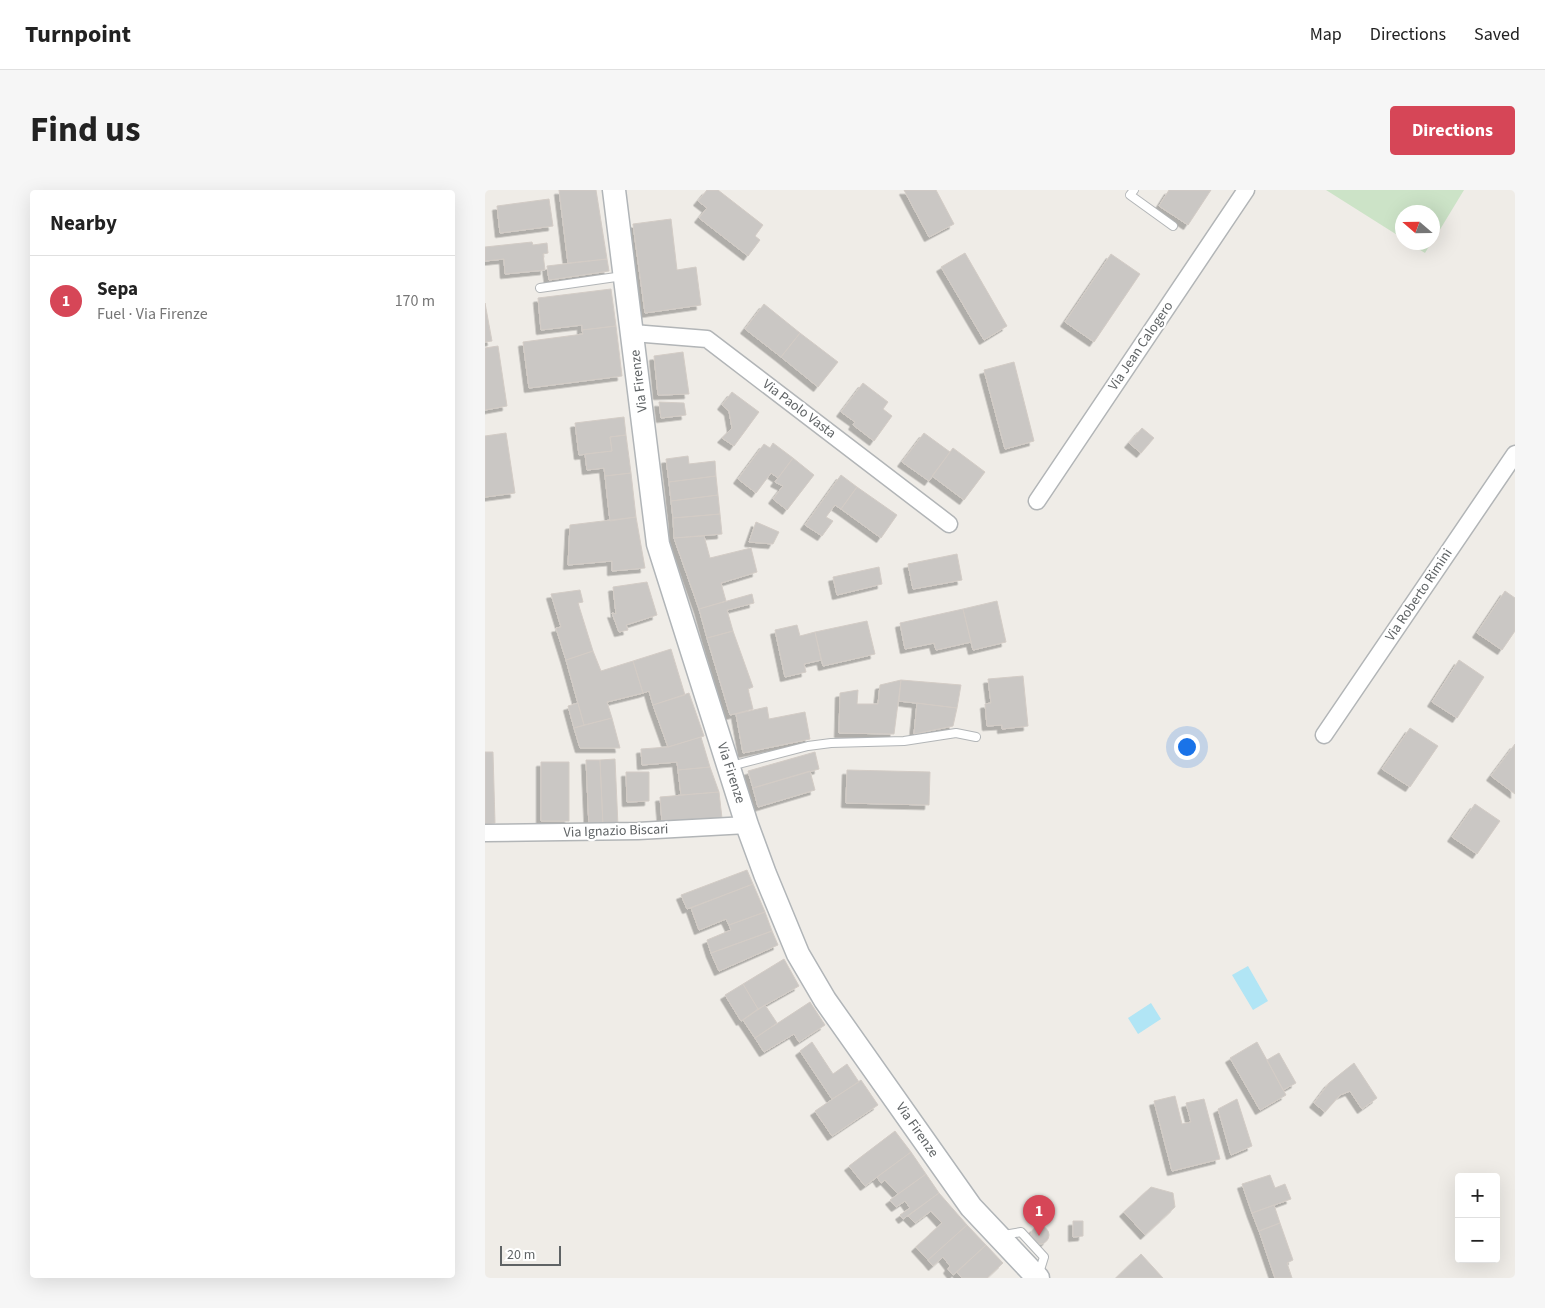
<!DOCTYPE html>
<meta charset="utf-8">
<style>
body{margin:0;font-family:"Source Sans 3",sans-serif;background:#f6f6f6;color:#222}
.controls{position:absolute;right:15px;bottom:15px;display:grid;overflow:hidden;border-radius:5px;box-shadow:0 5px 20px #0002}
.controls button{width:45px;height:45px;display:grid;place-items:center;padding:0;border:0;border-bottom:1px solid #e0e0e0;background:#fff;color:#222;font:25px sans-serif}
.compass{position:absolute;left:910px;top:15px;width:45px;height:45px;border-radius:50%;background:#fff;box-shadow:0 5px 20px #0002;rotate:290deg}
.scale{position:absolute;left:15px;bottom:12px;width:61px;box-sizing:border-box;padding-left:5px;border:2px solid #5f6365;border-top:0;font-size:14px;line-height:18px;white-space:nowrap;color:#5f6365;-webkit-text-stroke:4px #fff;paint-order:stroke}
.you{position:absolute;left:701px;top:556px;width:18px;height:18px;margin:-12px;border:4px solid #fff;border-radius:50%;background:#1a73e8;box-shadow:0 0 0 8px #1a73e833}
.badge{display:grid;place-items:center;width:32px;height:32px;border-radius:50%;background:#d64657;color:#fff;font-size:16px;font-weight:700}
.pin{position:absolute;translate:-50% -41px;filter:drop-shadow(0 1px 2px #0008)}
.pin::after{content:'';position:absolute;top:26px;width:18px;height:15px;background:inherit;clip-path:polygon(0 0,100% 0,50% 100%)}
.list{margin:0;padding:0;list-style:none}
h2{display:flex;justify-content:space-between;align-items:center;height:65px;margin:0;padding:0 20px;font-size:21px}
h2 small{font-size:16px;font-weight:400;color:#767676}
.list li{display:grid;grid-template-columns:32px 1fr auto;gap:15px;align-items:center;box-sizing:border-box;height:90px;padding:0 20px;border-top:1px solid #e0e0e0}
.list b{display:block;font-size:19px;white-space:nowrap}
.list p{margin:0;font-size:16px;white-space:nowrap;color:#767676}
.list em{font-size:16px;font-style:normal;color:#767676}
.map{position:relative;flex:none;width:1030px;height:1088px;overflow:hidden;border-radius:5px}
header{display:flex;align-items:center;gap:30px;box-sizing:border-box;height:70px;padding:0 25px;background:#fff;border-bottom:1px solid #e0e0e0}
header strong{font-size:24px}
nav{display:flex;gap:28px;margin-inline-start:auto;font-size:18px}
.intro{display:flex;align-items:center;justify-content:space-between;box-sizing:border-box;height:120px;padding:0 30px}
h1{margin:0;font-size:35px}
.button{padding:12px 22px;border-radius:5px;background:#d64657;color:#fff;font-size:18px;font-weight:700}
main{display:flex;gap:30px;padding:0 30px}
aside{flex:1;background:#fff;border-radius:5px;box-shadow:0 5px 20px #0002}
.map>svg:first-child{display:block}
.green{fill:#cce3c7}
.water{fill:#b1e5f5}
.building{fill:#cac7c4;stroke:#d3ccc6;filter:url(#shadow)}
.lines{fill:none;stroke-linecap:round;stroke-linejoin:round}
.lane-casing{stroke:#b2b5b7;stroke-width:10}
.street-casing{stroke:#b2b5b7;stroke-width:19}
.secondary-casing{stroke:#b1b5b8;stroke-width:25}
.lane{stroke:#fff;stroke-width:8}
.street{stroke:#fff;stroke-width:16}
.secondary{stroke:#fff;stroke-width:22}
.labels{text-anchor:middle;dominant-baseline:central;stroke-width:4.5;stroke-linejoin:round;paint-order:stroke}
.street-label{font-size:14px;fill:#5f6365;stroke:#fff}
</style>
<header>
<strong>Turnpoint</strong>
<nav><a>Map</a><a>Directions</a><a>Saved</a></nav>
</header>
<div class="intro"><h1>Find us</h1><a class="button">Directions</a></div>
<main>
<aside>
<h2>Nearby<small></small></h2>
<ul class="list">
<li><span class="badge">1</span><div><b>Sepa</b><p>Fuel · Via Firenze</p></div><em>170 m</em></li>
</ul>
</aside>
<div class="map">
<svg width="1030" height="1088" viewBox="0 0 1030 1088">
<defs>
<filter id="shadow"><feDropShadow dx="-4.5" dy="4.5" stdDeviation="0" flood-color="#0004"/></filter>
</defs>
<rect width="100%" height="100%" fill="#efece7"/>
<path class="green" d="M841 0H979L948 51V22H918L917 48Z
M924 53H946L940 63Z"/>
<path class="water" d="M763 776 783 811 768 820 747 785Z
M666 813 676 829 653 844 643 828Z"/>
<path class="building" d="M74 0H111L122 69 83 73Z
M222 0H233L278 35 270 46 275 50 263 66 214 28 222 18 213 11Z
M419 0H451L469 34 444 47Z
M684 0H726L703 35 674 16Z
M64 9 68 36 15 43 12 16Z
M186 29 192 80 211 77 216 115 160 123 148 34Z
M47 52 48 55 62 53 63 63 58 64 60 80 20 84 19 69 0 71V57Z
M480 63 522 136 499 150 456 77Z
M626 64 655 84 609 152 580 132Z
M122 69 124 81 64 90 62 76Z
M126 99 131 136 97 140V135L56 140 53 108Z
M0 113 7 151 0 152Z
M279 114 315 143 296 167 260 139Z
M131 136 137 186 44 198 38 152 98 144 97 140Z
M315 143 353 172 333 197 296 167Z
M13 156 22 216 0 220V158Z
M198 162 204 204 173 205 169 166Z
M529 172 549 251 520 259 499 180Z
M378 193 403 212 398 219 407 226 389 251 368 235 370 232 356 222Z
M247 202 274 222 249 256 237 248 247 238 244 221 237 215Z
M174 212 199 213 201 225 176 228Z
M139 227 141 245 125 247 127 261 94 265 90 233Z
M657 238 669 248 656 263 644 253Z
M21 243 30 303 0 307V246Z
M439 243 465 262 444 291 417 272Z
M141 245 146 283 120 286 119 278 102 280 100 264 127 261 125 247Z
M288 253 308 268 293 288 286 283 271 303 253 289 279 254 285 258Z
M468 258 500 282 479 310 447 286Z
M203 266 204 274 230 271 231 286 184 292 181 269Z
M308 268 329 285 302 320 288 309 298 296 290 292Z
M146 283 151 327 125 331 120 286Z
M356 285 372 297 356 319 350 315 341 327 348 331 337 346 320 335Z
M231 286 233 305 186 311 184 292Z
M372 297 412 325 396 348 356 319Z
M233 305 235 324 188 328 186 311Z
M235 324 237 344 189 348 188 328Z
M151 327 160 378 127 381V371L83 375 85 335Z
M271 332 294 342 288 354 264 352Z
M219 346 225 368 266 358 272 382 236 393 241 411 214 419 189 348Z
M472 364 477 390 428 399 423 374Z
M394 377 397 394 352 405 348 387Z
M162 392 172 425 141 435 143 440 134 442 127 423 131 424 128 397Z
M95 400 98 412 93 413 108 461 81 470 71 438 76 437 66 404Z
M1020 401 1030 408V441L1017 460 992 443Z
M267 404 269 413 242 420 248 441 222 448 214 419Z
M512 411 521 452 488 460 478 419Z
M478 419 486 452 451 460 449 453 420 459 415 433Z
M382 431 390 464 338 476 330 442Z
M312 435 315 446 330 442 336 470 319 474 321 482 300 487 290 440Z
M248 441 268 497 263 499 268 519 245 525 222 448Z
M186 459 200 505 168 515 164 501 158 503 148 471Z
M108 461 116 481 148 471 158 503 122 512 127 528 99 535 81 470Z
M974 470 999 487 972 528 947 512Z
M538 486 543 536 517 539V535L502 536 500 514 506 513 503 489Z
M416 490 476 495 472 518 414 511Z
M416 490 409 544 354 543 355 503 373 500 372 514H393L395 495Z
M204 503 219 546 183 557 168 515Z
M93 513 99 535 89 538 83 516Z
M432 513 472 518 468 536 429 544Z
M282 517 284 529 320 522 325 549 258 563 251 524Z
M127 528 135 558H95L89 538Z
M925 538 953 556 925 597 897 579Z
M216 547 225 577 193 580 192 572 157 575 156 559 183 557Z
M1030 554V604L1006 586Z
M0 562H8L10 633 0 634Z
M330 562 334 579 268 598 263 581Z
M130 569 133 636H118L115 570Z
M101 570H115L118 636 104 637Z
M56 572H84V631H56Z
M225 577 234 602 196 605 193 580Z
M362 580 445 582 444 615 361 613Z
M325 581 330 600 273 617 268 598Z
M141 582H164V611L142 612Z
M234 602 237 628 177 632 175 607Z
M990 614 1015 631 992 664 967 647Z
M262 680 268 694 202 719 196 705Z
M268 694 280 722 244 735 241 729 214 740 206 718Z
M280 722 287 741 226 763 222 750 246 740 244 735Z
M287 741 293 755 234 781 226 763Z
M299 769 314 796 273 819 258 794Z
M258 794 273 819 256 831 240 805Z
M325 812 340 835 314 852 309 844 279 862 270 848Z
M280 815 292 833 270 848 258 830Z
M327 852 348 884 362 874 374 892 347 909 315 861Z
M772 852 801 905 775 920 745 868Z
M794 863 811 893 798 900 782 870Z
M869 873 892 908 877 919 865 901 855 905 840 922 829 913 844 893Z
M376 890 393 915 347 946 330 921Z
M690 906 697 934 706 932 701 913 719 909 735 969 687 981 669 911Z
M752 909 767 956 746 965 733 919Z
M410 941 426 962 380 996 364 976Z
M426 962 441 984 413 1004 400 990 396 993 392 987Z
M441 984 454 1003 418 1029 415 1025 425 1018 420 1011 411 1017 405 1010Z
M785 985 790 998 800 994 806 1009 767 1023 757 994Z
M666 997 688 1003 690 1017 660 1045 639 1022Z
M454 1003 482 1035 443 1070 431 1057 457 1033 446 1021 430 1033 423 1026Z
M789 1015 795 1033 774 1041 767 1023Z
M588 1031H598V1046L588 1047Z
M795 1033 808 1070 802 1073 807 1088H790L774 1041Z
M482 1035 501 1055 468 1085 463 1079 465 1076 458 1067 448 1076 443 1070Z
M546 1045a9 9 0 1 1 18 0a9 9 0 1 1-18 0Z
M501 1055 518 1073 502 1088H477L472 1082Z
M656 1064 678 1088H631Z"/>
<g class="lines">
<g class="lane-casing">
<path id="lane" d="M649 0 645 5 688 36
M55 98 138 86
M246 576 323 556 346 553 419 551 471 543 491 547
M519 1045 536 1042 559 1067 554 1083"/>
</g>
<g class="street-casing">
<path id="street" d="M148 143 222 149 464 334
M552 311 761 0
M839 545 1030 264
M0 643 153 641 262 635"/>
</g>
<g class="secondary-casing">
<path id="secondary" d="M129 0 173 354 262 635 280 684 313 764 340 810 486 1017 553 1088"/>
</g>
<use href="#lane" class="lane"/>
<use href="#street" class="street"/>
<use href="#secondary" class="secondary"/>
</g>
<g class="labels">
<g class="street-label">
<text transform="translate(656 156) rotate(-56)">Via Jean Calogero</text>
<text transform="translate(154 191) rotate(-97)">Via Firenze</text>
<text transform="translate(314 219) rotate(37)">Via Paolo Vasta</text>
<text transform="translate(934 405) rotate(-56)">Via Roberto Rimini</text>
<text transform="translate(246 583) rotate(72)">Via Firenze</text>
<text transform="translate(131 641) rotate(-2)">Via Ignazio Biscari</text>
<text transform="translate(432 940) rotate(55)">Via Firenze</text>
</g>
</g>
</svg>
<div class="controls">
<button>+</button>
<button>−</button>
</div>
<svg class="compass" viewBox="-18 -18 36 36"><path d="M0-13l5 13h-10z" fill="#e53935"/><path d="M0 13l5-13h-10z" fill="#767676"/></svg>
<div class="scale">20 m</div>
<div class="you"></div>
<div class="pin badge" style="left:554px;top:1046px">1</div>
</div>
</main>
